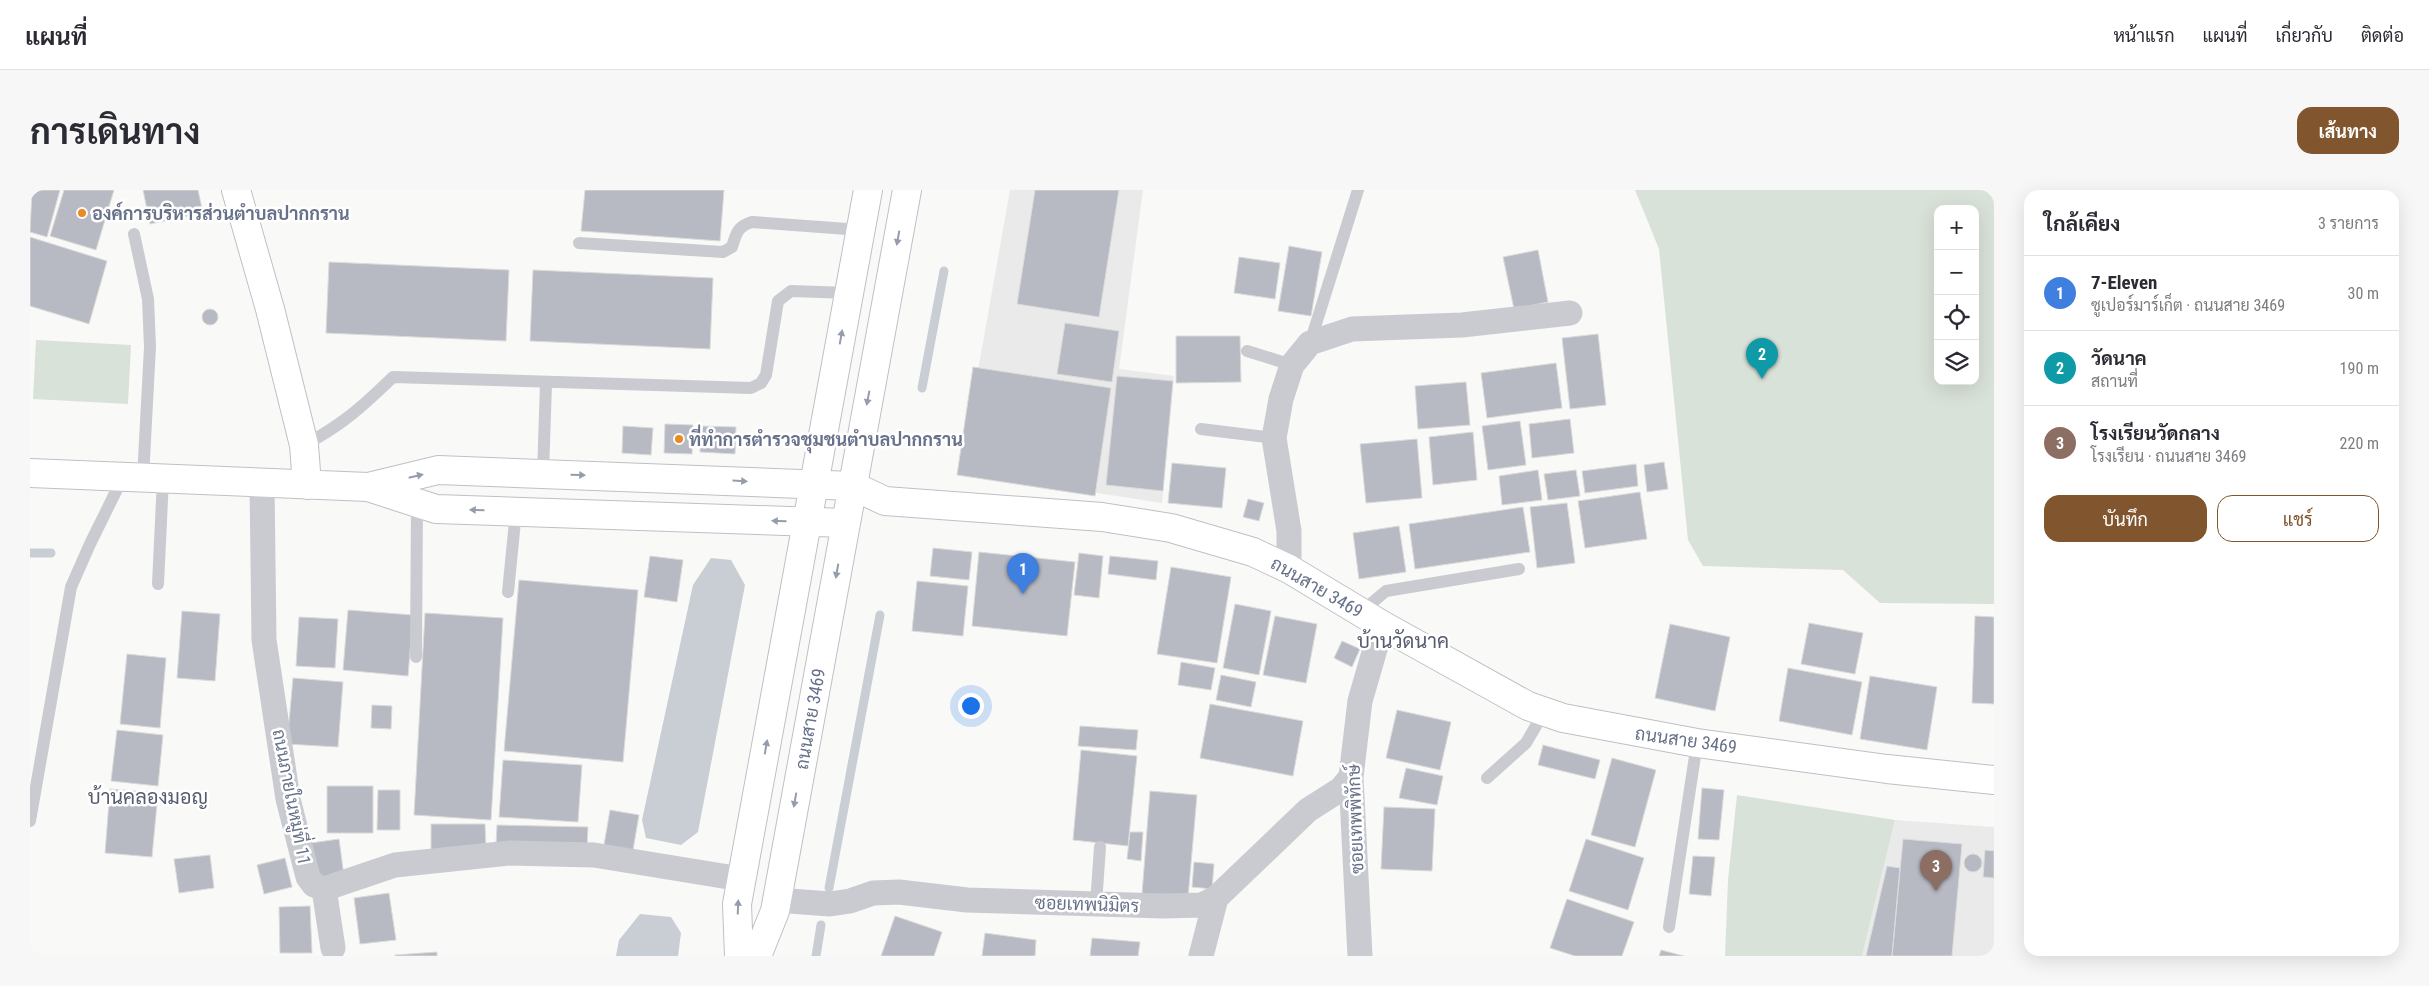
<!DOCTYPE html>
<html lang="th">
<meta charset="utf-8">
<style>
body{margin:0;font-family:"Roboto Condensed",Sarabun,sans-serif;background:#f7f7f7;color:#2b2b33}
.controls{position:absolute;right:15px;top:15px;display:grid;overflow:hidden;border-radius:10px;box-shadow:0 5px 20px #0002}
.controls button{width:45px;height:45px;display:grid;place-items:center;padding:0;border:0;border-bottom:1px solid #e1e1e2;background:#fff;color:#2b2b33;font:25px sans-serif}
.you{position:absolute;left:940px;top:515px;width:18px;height:18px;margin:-12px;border:4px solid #fff;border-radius:50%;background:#1a73e8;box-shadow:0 0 0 8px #1a73e833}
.badge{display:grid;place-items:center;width:32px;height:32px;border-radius:50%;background:#81562e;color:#fff;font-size:16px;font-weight:700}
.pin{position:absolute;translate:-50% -41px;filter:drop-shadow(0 1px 2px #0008)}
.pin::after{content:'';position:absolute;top:26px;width:18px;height:15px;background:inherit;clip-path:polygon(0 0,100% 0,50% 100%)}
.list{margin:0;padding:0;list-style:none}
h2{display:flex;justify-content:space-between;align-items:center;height:65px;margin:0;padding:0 20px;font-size:21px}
h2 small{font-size:16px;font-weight:400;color:#7c7c81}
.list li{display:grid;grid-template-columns:32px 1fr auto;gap:15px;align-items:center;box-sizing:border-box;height:75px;padding:0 20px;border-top:1px solid #e1e1e2}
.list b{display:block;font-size:19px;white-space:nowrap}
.list p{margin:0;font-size:16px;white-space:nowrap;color:#7c7c81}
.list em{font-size:16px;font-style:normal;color:#7c7c81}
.actions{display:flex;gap:10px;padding:15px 20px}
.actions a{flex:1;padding:11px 0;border:1px solid #81562e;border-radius:15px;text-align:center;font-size:18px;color:#81562e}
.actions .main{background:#81562e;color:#fff}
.icon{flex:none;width:28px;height:28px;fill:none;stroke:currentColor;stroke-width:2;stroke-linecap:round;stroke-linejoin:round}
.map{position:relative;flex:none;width:1964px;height:766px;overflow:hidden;border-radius:15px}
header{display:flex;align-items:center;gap:30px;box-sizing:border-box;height:70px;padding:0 25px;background:#fff;border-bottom:1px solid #e1e1e2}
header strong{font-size:24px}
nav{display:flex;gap:28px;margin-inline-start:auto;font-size:18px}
.intro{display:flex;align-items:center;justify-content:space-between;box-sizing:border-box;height:120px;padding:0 30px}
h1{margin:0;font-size:35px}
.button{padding:12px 22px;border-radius:15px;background:#81562e;color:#fff;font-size:18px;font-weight:700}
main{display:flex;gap:30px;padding:0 30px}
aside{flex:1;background:#fff;border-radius:15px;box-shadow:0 5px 20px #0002}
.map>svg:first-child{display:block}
.built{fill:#eaeaea}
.green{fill:#d9e2d8;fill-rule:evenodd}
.water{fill:#c9ced5}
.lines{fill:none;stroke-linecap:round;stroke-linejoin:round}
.stream{stroke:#c9ced5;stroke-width:9}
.building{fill:#b7bac3;stroke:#dbdbd9}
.secondary-casing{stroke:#bec0c6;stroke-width:30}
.lane{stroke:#c9cbd0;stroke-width:12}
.street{stroke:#c9cbd0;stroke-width:25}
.secondary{stroke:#fff;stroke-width:28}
.oneway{fill:#959cac}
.poi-dot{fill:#ea8a27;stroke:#fff;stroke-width:2}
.labels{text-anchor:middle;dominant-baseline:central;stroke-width:5;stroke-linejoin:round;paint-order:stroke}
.poi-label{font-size:18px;font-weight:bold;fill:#677189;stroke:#fff;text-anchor:start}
.street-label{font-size:18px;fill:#677189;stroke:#fff}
.quarter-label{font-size:20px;fill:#565c6e;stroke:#fff}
</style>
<header>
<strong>แผนที่</strong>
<nav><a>หน้าแรก</a><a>แผนที่</a><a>เกี่ยวกับ</a><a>ติดต่อ</a></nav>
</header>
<div class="intro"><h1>การเดินทาง</h1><a class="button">เส้นทาง</a></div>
<main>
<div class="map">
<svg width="1964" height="766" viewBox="0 0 1964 766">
<rect width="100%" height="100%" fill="#f9f9f7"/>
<path class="built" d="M980 0H1113L1089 179 1144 186 1132 313 930 282Z
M1865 630 1964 637V766H1832Z"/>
<path class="green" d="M1605 0H1964V414L1850 413 1813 380 1673 376 1658 350 1629 59ZM1908 19H1945V191H1908Z
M6 150 101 155 98 214 3 209Z
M1707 605 1865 630 1832 766H1695L1698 690Z"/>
<path class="water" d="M681 368 701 370 715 395 668 642 651 655 616 648 612 630 663 395Z
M610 724 641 727 651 743 648 766H586L589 750Z"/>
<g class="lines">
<path class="stream" d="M892 198 914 81
M0 363H21
M799 698 850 425
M786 766 791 735"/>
</g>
<path class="building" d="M2 0H30L17 47 0 42Z
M34 0H84L66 60 20 46Z
M113 0H168L173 23 120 34Z
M555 0H694L690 51 551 41Z
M1005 0H1089L1069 127 987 114Z
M0 47 77 71 59 134 0 116Z
M1259 56 1292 62 1281 126 1248 121Z
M1508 60 1518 112 1484 119 1473 67Z
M1209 67 1250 73 1245 109 1204 103Z
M299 72 479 80 476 151 296 143Z
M503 80 683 88 680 159 500 151Z
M172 127a8 8 0 1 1 16 0a8 8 0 1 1-16 0Z
M1035 133 1089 141 1082 192 1027 184Z
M1568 144 1576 215 1540 219 1532 148Z
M1146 146H1210L1211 192 1146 193Z
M1526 173 1532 218 1457 228 1451 183Z
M943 177 1081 198 1065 306 927 285Z
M1087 186 1143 191 1133 301 1076 295Z
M1436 192 1440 235 1388 239 1385 196Z
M1540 229 1544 263 1502 268 1499 234Z
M1490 231 1496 275 1458 280 1452 236Z
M635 234 663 235 662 264 634 263Z
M593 236 623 238 621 265 592 263Z
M670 236 706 237 705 264 670 262Z
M1443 242 1447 290 1403 295 1399 247Z
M1387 249 1392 308 1336 313 1330 254Z
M1634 272 1638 299 1617 302 1614 275Z
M1142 273 1196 278 1192 318 1138 313Z
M1606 274 1608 296 1555 303 1552 281Z
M1508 280 1512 310 1472 315 1469 286Z
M1546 280 1550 306 1518 310 1514 284Z
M1610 302 1617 349 1555 358 1548 311Z
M1218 309 1234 313 1229 331 1213 327Z
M1537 313 1545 373 1507 378 1500 317Z
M1493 317 1500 362 1385 379 1379 334Z
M1369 336 1376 382 1329 389 1323 343Z
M903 358 942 362 939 390 900 386Z
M949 362 1045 372 1037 446 942 436Z
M1049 363 1073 366 1069 408 1044 405Z
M620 366 653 370 647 412 614 407Z
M1080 366 1128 371 1126 390 1078 384Z
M1141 377 1201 387 1187 473 1127 464Z
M489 390 608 400 593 572 474 561Z
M887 391 938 396 933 446 882 441Z
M1205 414 1241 421 1229 485 1193 478Z
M318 420 383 425 378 486 313 480Z
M152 421 190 424 185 491 147 488Z
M395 423 473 428 461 630 384 625Z
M1245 426 1287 434 1276 493 1233 485Z
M1945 426 1964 427V514L1942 513Z
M269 427 308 429 305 478 266 476Z
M1779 433 1833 443 1825 484 1771 474Z
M1640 434 1700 447 1685 521 1625 508Z
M1312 451 1330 459 1322 477 1304 468Z
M97 464 136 468 130 538 90 534Z
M1151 472 1185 478 1181 500 1148 495Z
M1758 478 1832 492 1822 545 1749 531Z
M1191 485 1226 492 1221 517 1186 510Z
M1840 486 1907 497 1897 560 1830 549Z
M263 488 313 492 308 557 257 554Z
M1180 514 1273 531 1263 586 1170 568Z
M342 515 362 516 361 539 341 538Z
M1367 520 1421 532 1410 580 1356 568Z
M1050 536 1108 540 1106 560 1048 556Z
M87 540 133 545 128 596 81 591Z
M1513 555 1570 570 1565 589 1508 575Z
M1051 560 1107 566 1098 656 1043 650Z
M1582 568 1626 580 1605 657 1561 645Z
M473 570 552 575 548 632 469 627Z
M1376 578 1413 586 1407 615 1369 608Z
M297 596H343V643H297Z
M1672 598 1694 600 1689 650 1668 649Z
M80 599 128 603 122 667 75 663Z
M348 600H370V640H347Z
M1120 601 1167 605 1158 708 1112 704Z
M1354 617 1405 619 1402 681 1351 679Z
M580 620 609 625 603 660 574 655Z
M401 634H455L456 661 401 662Z
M467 635 558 637 557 657 466 655Z
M1100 642H1113L1111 671 1097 669Z
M309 649 314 686 287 690 281 653Z
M1556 649 1614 668 1598 720 1539 701Z
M1873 649 1932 654 1922 766H1862Z
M1955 660 1964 661V688L1953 687Z
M1934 673a9 9 0 1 1 18 0a9 9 0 1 1-18 0Z
M180 665 184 698 149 703 144 669Z
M1663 666 1685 667 1681 706 1659 704Z
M255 668 262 697 234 704 227 675Z
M1164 672 1184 674 1182 699 1162 697Z
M1857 676 1870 678 1862 766H1836Z
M359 703 366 750 330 754 324 708Z
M1537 709 1604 732 1592 766H1545L1520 758Z
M280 716 282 763H250L249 717Z
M865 726 912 742 904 766H851Z
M955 743 1006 750 1005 766H952Z
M1062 748 1110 752 1108 766H1060Z
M1631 760 1654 766H1629Z
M407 762V766H365V765Z"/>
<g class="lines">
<g class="secondary-casing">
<path id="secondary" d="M206 0 240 119 274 255 277 295
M0 283 338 297 406 319 816 333
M338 297 408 280 823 296 855 311 1072 327 1141 338 1223 362 1259 379 1352 435 1498 516 1533 528 1667 553 1857 579 1964 590
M709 766 707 714 838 0
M727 766 745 721 877 0"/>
</g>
<path class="lane" d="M104 44 118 109 120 157 113 288
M549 53 693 62 702 57C706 43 708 36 722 32L831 40
M1280 153 1328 0
M1217 161 1262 175
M1171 239 1244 248
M274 255C311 236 333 216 363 187L721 198 731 193 736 185 748 111 761 101 819 103
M513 284 516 193
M128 394 133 289
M478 402 486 321
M1331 422 1356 401 1489 379
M386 467 387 312
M1457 588 1496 553 1514 522
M0 631 41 397 60 354 93 287
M1066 714 1070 657
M1639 737 1667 553"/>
<path class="street" d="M232 293 234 450 258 609 278 687 284 695 294 699 365 675 480 663 564 665 711 689
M1259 379V341L1244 248 1251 209 1262 175 1280 153 1322 139 1432 135 1540 123
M294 699 303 758
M746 710 800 714 820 711 843 703 869 702 937 710 1133 716 1172 715 1186 708 1278 620 1311 599 1321 587
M1171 766 1186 708
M1330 766 1321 587 1330 511 1352 435"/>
<use href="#secondary" class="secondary"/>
</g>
<defs><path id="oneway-solid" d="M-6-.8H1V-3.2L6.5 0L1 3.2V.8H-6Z" transform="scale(1.25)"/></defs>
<g class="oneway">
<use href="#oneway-solid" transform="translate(868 48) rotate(100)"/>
<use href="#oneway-solid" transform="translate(811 147) rotate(-80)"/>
<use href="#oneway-solid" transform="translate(838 208) rotate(101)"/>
<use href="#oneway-solid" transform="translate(548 285) rotate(2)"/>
<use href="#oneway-solid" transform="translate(386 286) rotate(-13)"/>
<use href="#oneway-solid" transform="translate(710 291) rotate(3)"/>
<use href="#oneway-solid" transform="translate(447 320) rotate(-178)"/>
<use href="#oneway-solid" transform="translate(749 331) rotate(-178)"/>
<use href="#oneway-solid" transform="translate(807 381) rotate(100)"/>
<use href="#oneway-solid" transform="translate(736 557) rotate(-80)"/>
<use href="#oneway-solid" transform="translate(765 610) rotate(100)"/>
<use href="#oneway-solid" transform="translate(708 717) rotate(-88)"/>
</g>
<g class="poi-dot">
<circle cx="52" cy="23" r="5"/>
<circle cx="649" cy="249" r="5"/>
</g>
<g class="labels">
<g class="poi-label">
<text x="62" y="23">องค์การบริหารส่วนตำบลปากกราน</text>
<text x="659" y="249">ที่ทำการตำรวจชุมชนตำบลปากกราน</text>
</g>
<g class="street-label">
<text transform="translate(1287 397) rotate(30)">ถนนสาย 3469</text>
<text transform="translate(780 529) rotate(-80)">ถนนสาย 3469</text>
<text transform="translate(1656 550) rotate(8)">ถนนสาย 3469</text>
<text transform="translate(262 607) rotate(79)">ถนนภายในหมู่ที่ 11</text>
<text transform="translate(1325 629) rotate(-92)">ซอยเทพพิทักษ์</text>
<text transform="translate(1057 714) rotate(2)">ซอยเทพนิมิตร</text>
</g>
<g class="quarter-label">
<text x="1373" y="451">บ้านวัดนาค</text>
<text x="118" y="607">บ้านคลองมอญ</text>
</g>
</g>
</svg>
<div class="controls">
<button>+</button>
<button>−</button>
<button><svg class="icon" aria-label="locate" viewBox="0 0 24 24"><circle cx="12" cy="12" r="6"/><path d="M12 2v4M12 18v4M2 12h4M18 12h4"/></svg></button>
<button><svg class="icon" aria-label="layers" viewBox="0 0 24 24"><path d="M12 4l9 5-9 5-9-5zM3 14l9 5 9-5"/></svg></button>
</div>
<div class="you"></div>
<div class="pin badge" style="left:993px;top:404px;background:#3f7fe0">1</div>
<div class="pin badge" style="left:1732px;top:189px;background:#0f9aa8">2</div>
<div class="pin badge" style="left:1906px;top:701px;background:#8d6e63">3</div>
</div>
<aside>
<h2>ใกล้เคียง<small>3 รายการ</small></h2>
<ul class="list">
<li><span class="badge" style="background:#3f7fe0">1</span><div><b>7-Eleven</b><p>ซูเปอร์มาร์เก็ต · ถนนสาย 3469</p></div><em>30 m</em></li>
<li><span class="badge" style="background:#0f9aa8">2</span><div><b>วัดนาค</b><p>สถานที่</p></div><em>190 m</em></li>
<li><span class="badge" style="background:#8d6e63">3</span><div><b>โรงเรียนวัดกลาง</b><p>โรงเรียน · ถนนสาย 3469</p></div><em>220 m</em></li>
</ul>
<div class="actions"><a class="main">บันทึก</a><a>แชร์</a></div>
</aside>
</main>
